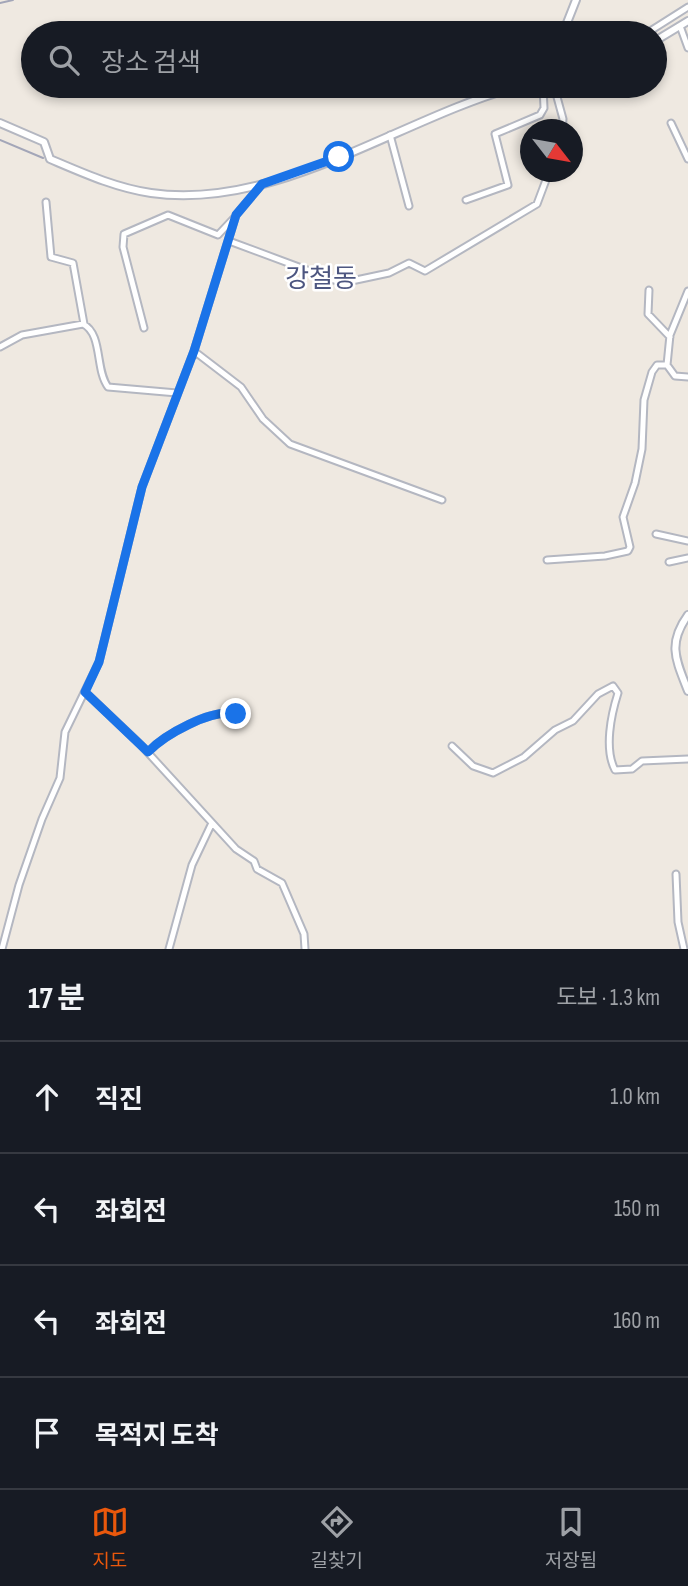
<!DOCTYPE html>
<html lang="ko">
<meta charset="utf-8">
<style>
body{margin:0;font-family:"Sofia Sans Condensed","Noto Sans KR",sans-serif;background:#242831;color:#f1f3f6}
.compass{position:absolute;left:520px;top:119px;width:63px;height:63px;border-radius:50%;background:#171b24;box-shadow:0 4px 10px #0003;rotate:121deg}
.stop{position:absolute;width:21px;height:21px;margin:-16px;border:5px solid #1a73e8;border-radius:50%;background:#fff}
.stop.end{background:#1a73e8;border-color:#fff;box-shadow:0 2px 7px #0008}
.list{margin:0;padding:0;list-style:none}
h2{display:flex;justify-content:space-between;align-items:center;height:91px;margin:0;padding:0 28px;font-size:30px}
h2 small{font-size:23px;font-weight:400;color:#9ea1a6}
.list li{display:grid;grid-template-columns:46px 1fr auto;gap:21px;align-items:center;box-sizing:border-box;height:112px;padding:0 28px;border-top:2px solid #363941}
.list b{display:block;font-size:26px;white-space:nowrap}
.list em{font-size:23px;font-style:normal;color:#9ea1a6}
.icon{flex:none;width:38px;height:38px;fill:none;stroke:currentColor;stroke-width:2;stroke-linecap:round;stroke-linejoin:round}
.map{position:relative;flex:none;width:688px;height:949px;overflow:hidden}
.search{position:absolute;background:#171b24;box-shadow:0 4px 10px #0003;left:21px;right:21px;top:21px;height:77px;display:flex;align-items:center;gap:18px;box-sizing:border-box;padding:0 24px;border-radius:38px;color:#9ea1a6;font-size:26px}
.sheet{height:539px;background:#171b24}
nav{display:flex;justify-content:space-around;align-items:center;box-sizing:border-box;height:98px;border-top:2px solid #363941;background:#171b24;font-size:19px;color:#9ea1a6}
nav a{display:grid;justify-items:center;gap:4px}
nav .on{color:#ea580c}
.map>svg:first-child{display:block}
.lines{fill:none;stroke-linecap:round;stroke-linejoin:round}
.minor-casing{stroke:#b4b7c1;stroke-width:9}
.tertiary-casing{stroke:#b4b7c1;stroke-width:10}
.minor{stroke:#fff;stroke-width:5}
.tertiary{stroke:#fff;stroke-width:6}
.rail{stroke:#a3a6b8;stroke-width:2}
.route{stroke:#1a73e8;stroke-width:9}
.labels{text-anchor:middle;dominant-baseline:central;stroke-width:5;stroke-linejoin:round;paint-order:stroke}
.quarter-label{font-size:26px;fill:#4d5680;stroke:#fff}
</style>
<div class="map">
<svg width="688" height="949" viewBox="0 0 688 949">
<rect width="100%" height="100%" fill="#efe9e1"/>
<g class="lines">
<g class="minor-casing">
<path id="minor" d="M680 26 688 48
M647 33 688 7
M554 86 563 119 562 130
M671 123 688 159
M390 135 409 206
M466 200 508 185 495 134 540 115 544 108 543 86
M46 202 51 257 73 263 84 324
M229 241 342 283 389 273 409 263 425 271 537 204 549 172
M649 290 648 314 670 337
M144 328 123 247 124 234 168 215 218 235 234 218
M0 347 22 335 83 324C103 334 95 370 108 387L177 393
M194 351 241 387 263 419 290 444 442 500
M667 365 670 335 688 291
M656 534 688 541
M547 560 605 556 628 551 630 547 623 517 635 483 642 449 644 400 652 372 657 365H667L675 376 688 377
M669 562 688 558
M85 692 140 744 236 849 254 861 257 869 282 883 304 934 305 949
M452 746 473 766 493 773 524 757 555 730 573 721 598 694 613 686 618 693C611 715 604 749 615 770L632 769 642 761 688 759
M148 752C164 735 212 708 235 714L241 722
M676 874 678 922 684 949
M2 949 19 885 42 819 60 778 65 732 99 662 142 487 194 351 236 215 262 184
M169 949 192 865 211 825"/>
</g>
<g class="tertiary-casing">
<path id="tertiary" d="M563 33 576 0
M655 41 688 21
M0 123 44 142 50 159C83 173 116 188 151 193 278 211 400 118 519 86
M688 615C667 644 676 660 688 691"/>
</g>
<use href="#minor" class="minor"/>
<use href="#tertiary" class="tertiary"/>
<path class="rail" d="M0 3 13 0
M0 140 43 158"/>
</g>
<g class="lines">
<path class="route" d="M236 714C212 708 164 735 148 752L85 692 99 662 142 487 194 351 236 215 262 184 339 157"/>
</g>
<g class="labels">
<g class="quarter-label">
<text x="321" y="279">강철동</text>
</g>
</g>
</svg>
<svg class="compass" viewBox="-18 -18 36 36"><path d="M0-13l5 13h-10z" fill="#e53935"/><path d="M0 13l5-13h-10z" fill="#9ea1a6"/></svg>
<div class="stop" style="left:339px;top:157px"></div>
<div class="stop end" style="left:236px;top:714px"></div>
<div class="search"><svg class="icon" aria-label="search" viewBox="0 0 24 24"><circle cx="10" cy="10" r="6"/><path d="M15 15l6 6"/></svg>장소 검색</div>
</div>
<section class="sheet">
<h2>17 분<small>도보 · 1.3 km</small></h2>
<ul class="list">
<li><svg class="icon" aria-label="ahead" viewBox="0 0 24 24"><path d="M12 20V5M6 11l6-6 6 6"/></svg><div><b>직진</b></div><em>1.0 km</em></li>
<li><svg class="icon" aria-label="left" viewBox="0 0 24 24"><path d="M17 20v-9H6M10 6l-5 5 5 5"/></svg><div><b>좌회전</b></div><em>150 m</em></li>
<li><svg class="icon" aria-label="left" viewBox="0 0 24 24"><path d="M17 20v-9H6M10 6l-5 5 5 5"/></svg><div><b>좌회전</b></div><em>160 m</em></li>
<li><svg class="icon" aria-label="arrive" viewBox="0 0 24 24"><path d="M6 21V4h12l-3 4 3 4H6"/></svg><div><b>목적지 도착</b></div></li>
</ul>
</section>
<nav>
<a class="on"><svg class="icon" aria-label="map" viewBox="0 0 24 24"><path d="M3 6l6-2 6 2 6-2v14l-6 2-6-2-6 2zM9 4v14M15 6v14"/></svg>지도</a>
<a><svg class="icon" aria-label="directions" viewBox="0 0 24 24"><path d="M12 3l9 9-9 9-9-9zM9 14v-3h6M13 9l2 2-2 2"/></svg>길찾기</a>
<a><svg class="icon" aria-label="saved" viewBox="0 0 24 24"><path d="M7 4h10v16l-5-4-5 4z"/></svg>저장됨</a>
</nav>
